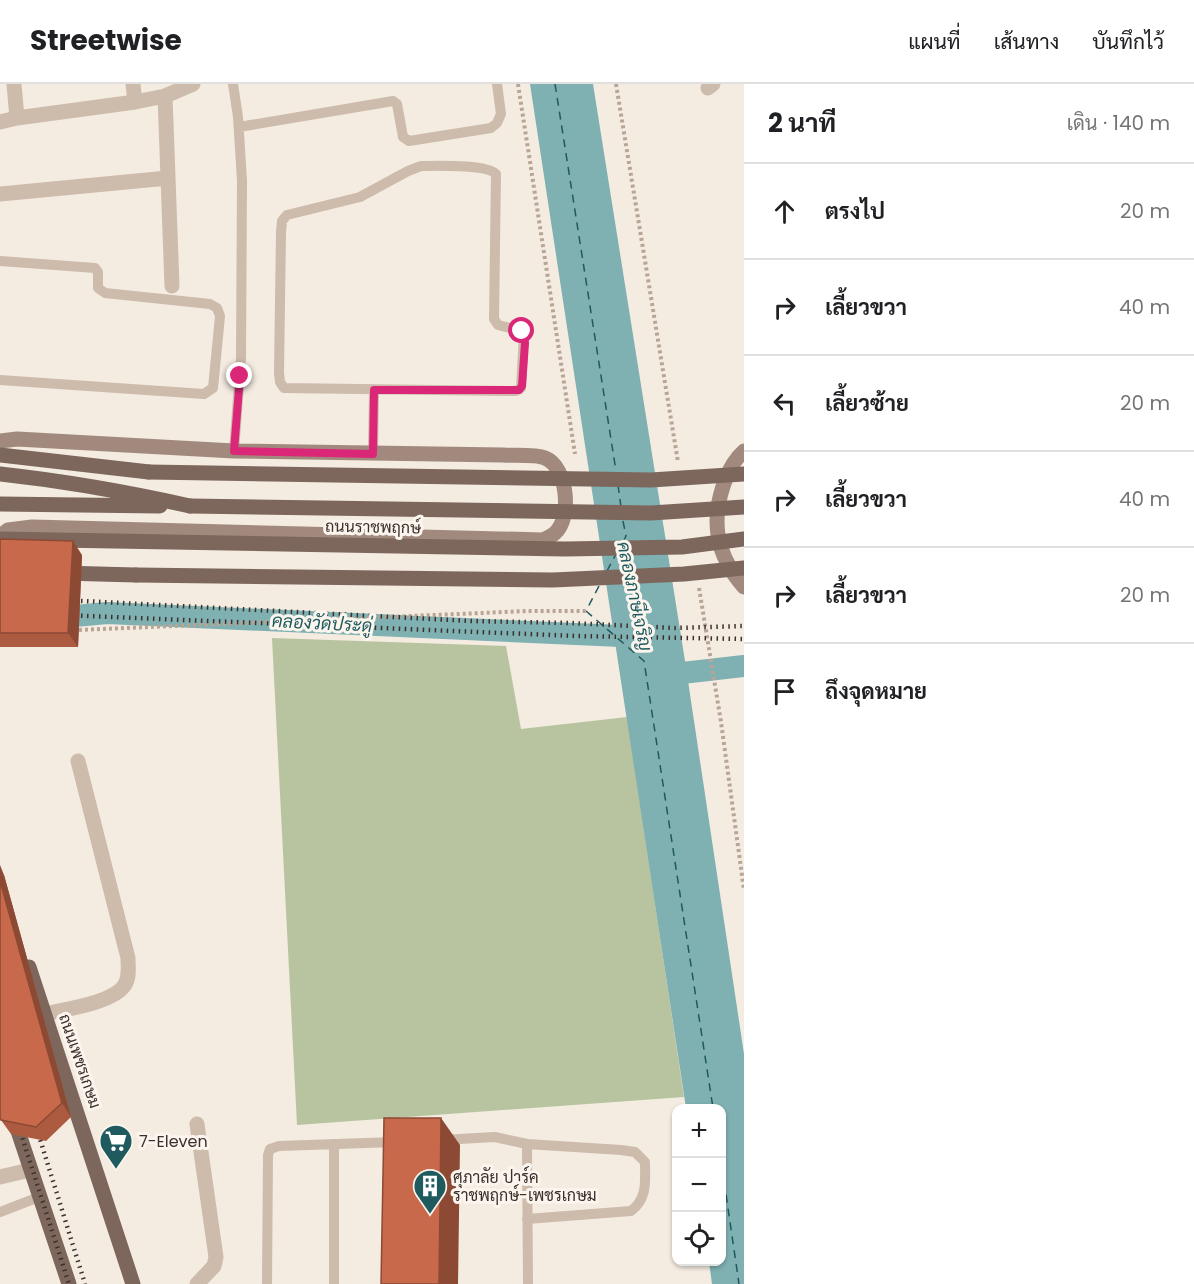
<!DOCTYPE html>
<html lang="th">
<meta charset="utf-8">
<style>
body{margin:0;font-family:Poppins,Sarabun,sans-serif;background:#f6f6f6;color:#202124}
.controls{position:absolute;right:18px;bottom:18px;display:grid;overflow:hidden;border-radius:12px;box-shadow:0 2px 4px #0004}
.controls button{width:54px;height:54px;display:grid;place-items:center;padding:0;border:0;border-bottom:2px solid #e0e0e0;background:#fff;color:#202124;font:30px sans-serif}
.stop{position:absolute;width:18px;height:18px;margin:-14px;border:4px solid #db2777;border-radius:50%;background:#fff}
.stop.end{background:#db2777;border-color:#fff;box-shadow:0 2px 6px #0008}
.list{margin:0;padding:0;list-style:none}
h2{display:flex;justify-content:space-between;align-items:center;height:78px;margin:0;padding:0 24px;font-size:26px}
h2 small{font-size:20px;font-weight:400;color:#757577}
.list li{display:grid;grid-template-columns:39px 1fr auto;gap:18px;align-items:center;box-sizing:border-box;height:96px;padding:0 24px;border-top:2px solid #e0e0e0}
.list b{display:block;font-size:22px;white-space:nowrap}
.list em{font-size:20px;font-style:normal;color:#757577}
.icon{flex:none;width:33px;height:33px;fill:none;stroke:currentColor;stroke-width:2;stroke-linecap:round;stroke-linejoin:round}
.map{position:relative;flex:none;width:744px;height:1200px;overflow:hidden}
header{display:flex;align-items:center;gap:36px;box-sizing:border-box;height:84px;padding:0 30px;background:#fff;border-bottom:2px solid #e0e0e0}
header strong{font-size:28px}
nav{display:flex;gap:33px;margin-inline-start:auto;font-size:21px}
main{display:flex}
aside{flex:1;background:#fff}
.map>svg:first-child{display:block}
.green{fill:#b8c4a0}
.water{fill:#7fb0b2}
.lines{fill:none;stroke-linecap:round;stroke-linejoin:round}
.canal{stroke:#7fb0b2;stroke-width:22}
.ferry{stroke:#1f5a5e;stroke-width:1.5;stroke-dasharray:8 6;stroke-linecap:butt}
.path{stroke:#b9a596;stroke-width:4;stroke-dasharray:3 3;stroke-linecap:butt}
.lane{stroke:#cdbbac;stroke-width:10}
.street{stroke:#cdbbac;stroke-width:15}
.secondary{stroke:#a18a7d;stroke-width:15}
.primary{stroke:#7d675c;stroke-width:15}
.rail{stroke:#3b302b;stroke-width:4.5;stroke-dasharray:1.5 4.5;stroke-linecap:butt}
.primary-bridge{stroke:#7d675c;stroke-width:15}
.wall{fill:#ac5a40}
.shaded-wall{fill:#8c4a34}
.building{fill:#c8694b;stroke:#8c4a34;stroke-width:1.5}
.route{stroke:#db2777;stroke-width:8}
.labels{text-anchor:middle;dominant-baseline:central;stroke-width:6;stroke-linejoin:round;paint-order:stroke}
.street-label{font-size:16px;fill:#3b302b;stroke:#fbf5ee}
.poi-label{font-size:16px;fill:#3b302b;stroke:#fbf5ee;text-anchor:start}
.water-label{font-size:18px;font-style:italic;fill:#1f5a5e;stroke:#fbf5ee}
</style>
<header>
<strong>Streetwise</strong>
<nav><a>แผนที่</a><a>เส้นทาง</a><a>บันทึกไว้</a></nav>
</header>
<main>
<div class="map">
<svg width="744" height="1200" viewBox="0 0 744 1200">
<rect width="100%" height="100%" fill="#f4ebe1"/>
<path class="green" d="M272 554 506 562 521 645 627 633 684 1013 297 1041Z"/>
<path class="water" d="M530 0H593L685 577 744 970V1200H712L709 1178H722V1024H686Z"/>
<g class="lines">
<path class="canal" d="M0 539 107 529 643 553
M656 592 744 582"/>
<path class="ferry" d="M555 0 616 387
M618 401 621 423
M623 458 626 452 623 437
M607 487 616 470
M599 502 586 527 644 577 713 1024
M722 1083 739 1200"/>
<path class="path" d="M518 0 575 370
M616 0 678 378
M699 504 721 638 744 806
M79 546 528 527H586"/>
<path class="lane" d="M233 0 238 33 242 97 241 274 234 367
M239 43 393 17 397 20 403 53 409 57 491 44 497 39 501 30 497 0
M421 82C436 82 486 80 496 90L494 235 498 241 522 247 524 250 521 304 516 307 284 304 280 298 279 289 281 148 282 137 287 131 360 113 408 87Z
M0 177 95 184 98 188V204L105 209 210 220 217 224 220 232 213 304 204 310 0 296
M373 370 374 306
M441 1056 495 1053 527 1060 528 1200
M527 1060 621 1066 635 1068 645 1078C645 1097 648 1114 631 1127L527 1135
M0 1128 39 1113
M267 1200 268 1071 270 1065 279 1062 395 1058
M334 1200V1060"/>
<path class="street" d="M14 0 17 34
M133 0 135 18
M708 4 713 0
M165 12 172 202
M0 38 17 34 135 18 165 12 193 0
M0 110 168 94
M45 930C65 925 112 919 124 902 130 894 128 884 128 874L78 677
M0 1093 30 1086
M197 1200 214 1182 216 1173 197 1040"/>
<path class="secondary" d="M0 357 17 355 234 367 503 371C514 372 535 370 545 374 568 383 572 434 555 449 552 452 547 454 543 456L32 443 8 446 0 452
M744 367C735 375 731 383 726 394 710 435 715 470 744 503"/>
<path class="primary" d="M0 371 149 388
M0 390C64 397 127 408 190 422
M0 420 160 422
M61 489 136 491
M29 883 133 1200
M0 993 69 1200"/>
<path class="rail" d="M63 516 471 537 570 539 675 544 744 542
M63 531 577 552 744 555
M17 1037 69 1200
M35 1039 85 1200"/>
<path class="primary-bridge" d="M149 388 651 396 744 390
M190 422 651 429 744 423
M0 455 565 465 682 463 744 455
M136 491 553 496 684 490 744 484"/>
</g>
<path class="wall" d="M0 455 82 471 78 563H0Z
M4 791 71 1033 46 1057 11 1050 1 1036Z"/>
<path class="shaded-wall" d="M73 457 82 471 78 563 68 549Z
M0 781 4 791 71 1033 62 1019 0 797Z
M441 1034 460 1061 458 1200H439Z"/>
<path class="building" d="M0 455 73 457 68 549H0Z
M0 797 62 1019 36 1043 1 1036 0 1033Z
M384 1034H441L439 1200H381Z"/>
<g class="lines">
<path class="route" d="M240 292 234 367 373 370 374 306H519L522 302 525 259 522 247"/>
</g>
<defs>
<g id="supermarket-pin" transform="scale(1.725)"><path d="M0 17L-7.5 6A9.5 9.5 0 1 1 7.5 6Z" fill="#1f5a5e" stroke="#fbf5ee"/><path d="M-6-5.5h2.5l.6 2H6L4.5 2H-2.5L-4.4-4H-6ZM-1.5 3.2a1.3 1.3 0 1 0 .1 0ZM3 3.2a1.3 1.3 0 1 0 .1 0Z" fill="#fff"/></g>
<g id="building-pin" transform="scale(1.725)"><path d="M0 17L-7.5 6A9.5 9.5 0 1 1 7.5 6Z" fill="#1f5a5e" stroke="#fbf5ee"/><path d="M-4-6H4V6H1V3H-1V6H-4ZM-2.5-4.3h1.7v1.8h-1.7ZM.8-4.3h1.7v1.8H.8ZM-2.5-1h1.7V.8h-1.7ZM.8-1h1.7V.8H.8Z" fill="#fff"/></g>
</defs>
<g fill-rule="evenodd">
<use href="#supermarket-pin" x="116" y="1057"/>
<use href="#building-pin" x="430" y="1102"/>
</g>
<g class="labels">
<g class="street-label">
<text transform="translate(373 443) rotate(1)">ถนนราชพฤกษ์</text>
<text transform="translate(80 977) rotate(71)">ถนนเพชรเกษม</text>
</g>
<g class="poi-label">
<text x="139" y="1057">7-Eleven</text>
<text x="453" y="1093">ศุภาลัย ปาร์ค<tspan x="453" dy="18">ราชพฤกษ์-เพชรเกษม</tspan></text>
</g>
<g class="water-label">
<text transform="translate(635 512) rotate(78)">คลองภาษีเจริญ</text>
<text transform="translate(322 539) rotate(3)">คลองวัดประดู่</text>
</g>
</g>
</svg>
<div class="controls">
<button>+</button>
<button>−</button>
<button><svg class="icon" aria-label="locate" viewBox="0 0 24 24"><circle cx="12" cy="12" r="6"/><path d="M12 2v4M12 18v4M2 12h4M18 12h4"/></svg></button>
</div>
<div class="stop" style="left:522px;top:247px"></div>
<div class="stop end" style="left:240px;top:292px"></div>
</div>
<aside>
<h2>2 นาที<small>เดิน · 140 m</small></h2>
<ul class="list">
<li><svg class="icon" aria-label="ahead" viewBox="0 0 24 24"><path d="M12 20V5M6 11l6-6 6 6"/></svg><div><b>ตรงไป</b></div><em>20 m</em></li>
<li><svg class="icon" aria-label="right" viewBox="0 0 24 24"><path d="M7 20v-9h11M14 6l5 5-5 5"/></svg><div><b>เลี้ยวขวา</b></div><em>40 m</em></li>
<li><svg class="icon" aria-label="left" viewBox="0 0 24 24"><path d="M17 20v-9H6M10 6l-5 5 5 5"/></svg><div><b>เลี้ยวซ้าย</b></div><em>20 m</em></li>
<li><svg class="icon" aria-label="right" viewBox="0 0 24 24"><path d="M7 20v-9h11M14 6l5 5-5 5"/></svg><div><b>เลี้ยวขวา</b></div><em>40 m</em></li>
<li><svg class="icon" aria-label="right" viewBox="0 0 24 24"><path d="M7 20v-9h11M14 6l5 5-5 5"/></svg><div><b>เลี้ยวขวา</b></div><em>20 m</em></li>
<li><svg class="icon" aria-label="arrive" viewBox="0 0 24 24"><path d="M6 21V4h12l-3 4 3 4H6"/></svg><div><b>ถึงจุดหมาย</b></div></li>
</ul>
</aside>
</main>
